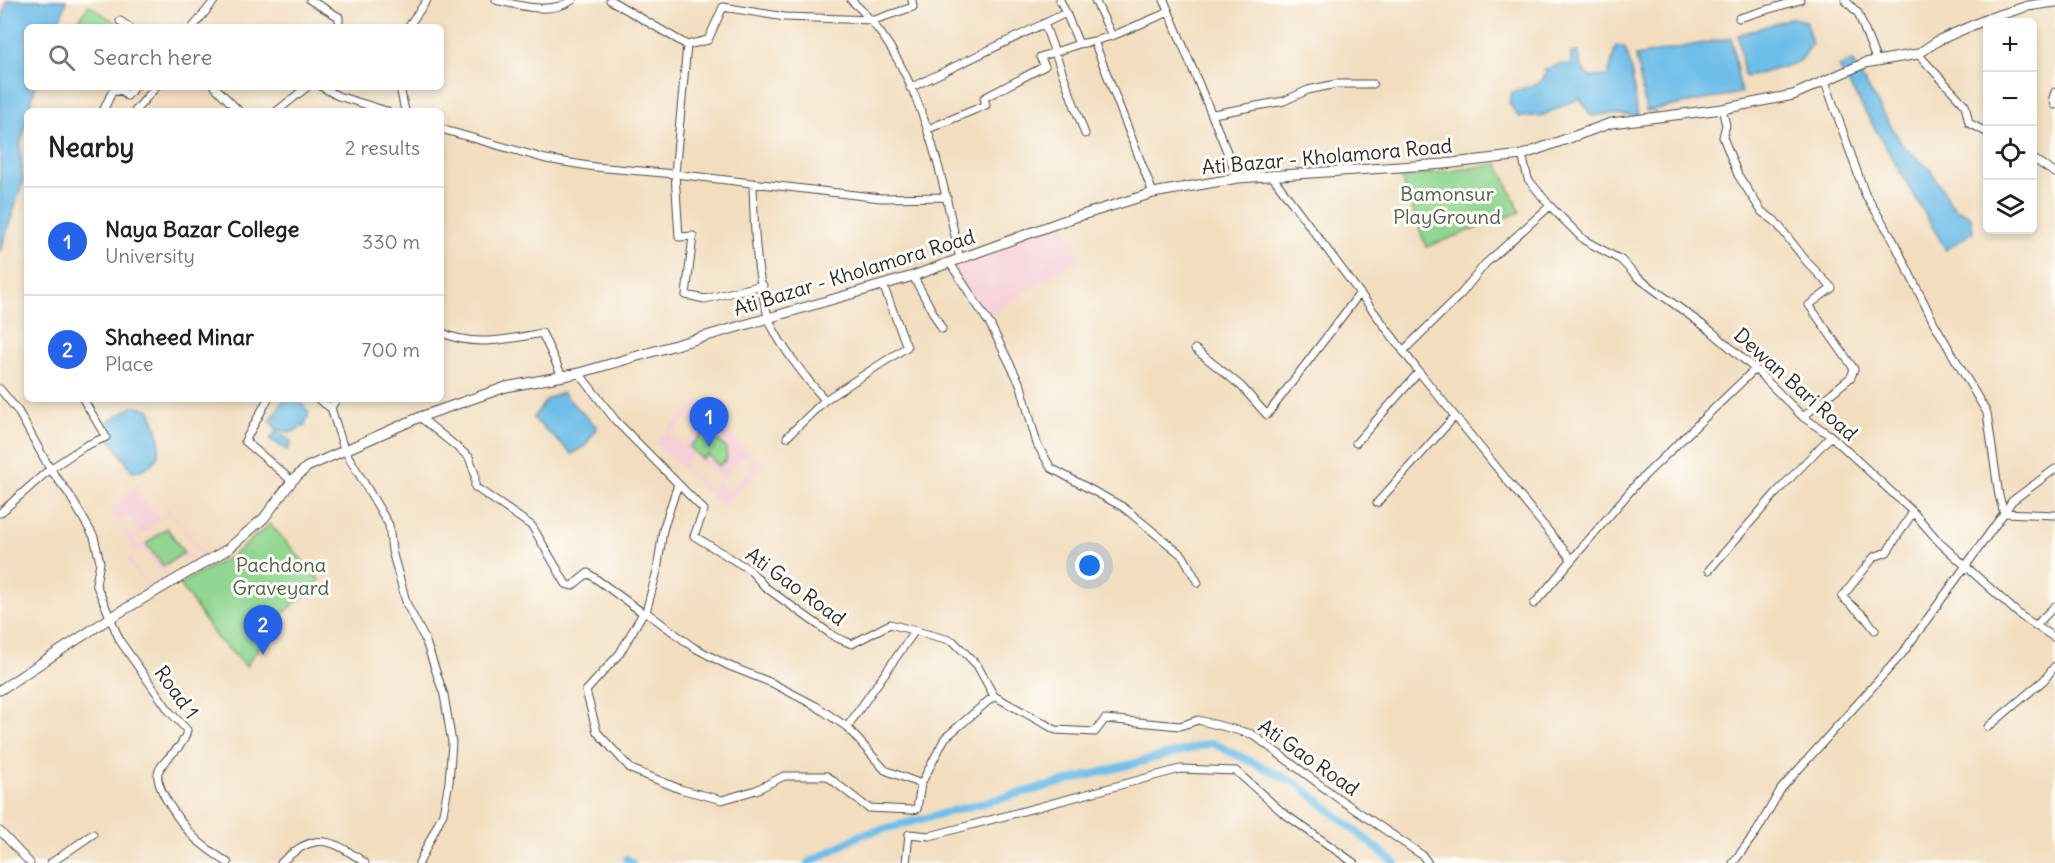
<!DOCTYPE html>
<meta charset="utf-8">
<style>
body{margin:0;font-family:Delius,sans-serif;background:#f2f2f2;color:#222}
.controls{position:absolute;right:18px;top:18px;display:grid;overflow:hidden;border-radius:9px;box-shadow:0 3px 9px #0003}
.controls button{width:54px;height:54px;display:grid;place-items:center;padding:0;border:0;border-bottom:2px solid #e0e0e0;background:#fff;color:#222;font:30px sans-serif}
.you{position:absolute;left:1090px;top:566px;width:21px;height:21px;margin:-15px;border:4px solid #fff;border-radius:50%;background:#1a73e8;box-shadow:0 0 0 9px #1a73e833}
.badge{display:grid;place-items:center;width:39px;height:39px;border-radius:50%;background:#2563eb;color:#fff;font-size:20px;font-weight:700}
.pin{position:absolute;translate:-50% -50px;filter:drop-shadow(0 2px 3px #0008)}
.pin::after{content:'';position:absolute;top:32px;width:21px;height:18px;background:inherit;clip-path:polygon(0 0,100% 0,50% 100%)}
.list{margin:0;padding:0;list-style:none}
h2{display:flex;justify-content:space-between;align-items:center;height:78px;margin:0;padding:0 24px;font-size:26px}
h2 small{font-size:20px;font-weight:400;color:#767676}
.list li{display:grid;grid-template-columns:39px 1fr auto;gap:18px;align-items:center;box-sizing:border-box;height:108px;padding:0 24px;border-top:2px solid #e0e0e0}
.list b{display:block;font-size:22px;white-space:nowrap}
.list p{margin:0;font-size:20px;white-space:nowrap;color:#767676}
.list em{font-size:20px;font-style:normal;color:#767676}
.icon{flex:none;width:33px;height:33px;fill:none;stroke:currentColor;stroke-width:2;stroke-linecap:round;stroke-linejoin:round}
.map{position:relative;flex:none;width:2055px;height:863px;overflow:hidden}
.search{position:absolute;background:#fff;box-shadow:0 3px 9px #0003;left:24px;top:24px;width:420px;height:66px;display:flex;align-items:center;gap:15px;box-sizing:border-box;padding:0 21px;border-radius:9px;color:#767676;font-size:22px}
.panel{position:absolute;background:#fff;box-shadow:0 3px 9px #0003;left:24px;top:108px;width:420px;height:294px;border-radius:9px}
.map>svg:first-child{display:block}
.built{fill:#f6cfd7;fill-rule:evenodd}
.green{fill:#91d791;stroke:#5e815e;stroke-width:1.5}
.water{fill:#6dbee8;stroke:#4c748a;stroke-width:1.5}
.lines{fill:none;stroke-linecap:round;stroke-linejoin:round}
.canal{stroke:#6dbee8;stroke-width:8}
.street-casing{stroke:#494641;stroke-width:9}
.secondary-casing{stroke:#494641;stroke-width:11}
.street{stroke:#fff;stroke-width:7}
.secondary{stroke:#fff;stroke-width:9}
.labels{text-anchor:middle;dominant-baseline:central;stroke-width:6;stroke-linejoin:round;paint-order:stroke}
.street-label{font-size:20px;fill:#2b2b2b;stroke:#fdfcf7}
.park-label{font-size:20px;fill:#4a5f4a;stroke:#fdfcf7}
</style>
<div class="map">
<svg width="2055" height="863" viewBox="0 0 2055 863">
<rect width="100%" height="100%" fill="#fdfcf7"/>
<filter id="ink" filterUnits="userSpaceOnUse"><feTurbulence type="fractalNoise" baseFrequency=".0167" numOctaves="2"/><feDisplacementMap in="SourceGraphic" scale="12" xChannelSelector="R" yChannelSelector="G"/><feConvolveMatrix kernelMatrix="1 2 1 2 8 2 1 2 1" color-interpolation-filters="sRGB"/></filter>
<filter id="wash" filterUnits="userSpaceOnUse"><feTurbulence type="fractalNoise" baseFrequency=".008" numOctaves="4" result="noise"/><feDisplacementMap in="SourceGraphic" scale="24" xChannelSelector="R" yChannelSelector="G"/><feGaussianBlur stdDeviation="1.35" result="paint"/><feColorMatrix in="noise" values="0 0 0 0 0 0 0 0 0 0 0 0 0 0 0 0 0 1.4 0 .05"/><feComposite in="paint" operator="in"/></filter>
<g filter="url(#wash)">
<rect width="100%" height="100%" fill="#f2debf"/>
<path class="built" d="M1063 221 1080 257 986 319 950 263Z
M697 401 763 466 723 507 654 443ZM698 407 710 419 682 445 670 434ZM707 430 726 448V455L708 454 689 448ZM693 455 720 478 711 489 684 467ZM744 456 754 466 730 491 720 481Z
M144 477 207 557 168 582 164 577 149 589 126 560 136 552 110 510ZM143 480 168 510 160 518 134 489ZM170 513 203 557 195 564 167 526 139 547 133 541ZM127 516 140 532 132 538 119 522ZM143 549 163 575 149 586 130 559ZM185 555 192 566 168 580 162 570Z"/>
<path class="green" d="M89 5 122 27H74Z
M1498 164 1520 212 1426 247 1401 178Z
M707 430 726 448 727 459 719 466 708 455 702 459 689 447Z
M270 524 320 580 281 616 246 666 216 637 180 584 232 556Z
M167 528 184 553 163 566 146 544Z"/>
<path class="water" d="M7 0H66V4L56 27H27V87H35L20 146 23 182 0 252V31Z
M1792 18 1806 21 1812 44 1801 60 1794 64 1748 77 1744 75 1738 35Z
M1731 38 1741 93 1646 111 1636 56Z
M1616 46 1625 48C1634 70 1633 92 1638 116L1608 114 1591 116 1580 98 1541 116 1519 117 1509 103 1512 92 1540 83 1547 72 1544 70 1560 64 1571 65V53L1579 52 1581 67 1590 77 1608 76Z
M1852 61 1903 146 1930 169 1953 207 1971 217 1973 232 1946 250 1839 67Z
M562 393 597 427 586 445 572 454 533 418 547 399Z
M284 399H298L309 413 305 425 291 433 278 430 270 422Z
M134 406 149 409C162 435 169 465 133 472L110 439 109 421Z
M276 431 292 442 287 450 270 439Z"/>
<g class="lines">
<path class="canal" d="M627 859 632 863
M808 863 861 835 1212 743 1298 784 1395 863"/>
</g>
</g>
<g filter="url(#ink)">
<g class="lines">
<g class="street-casing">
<path id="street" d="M310 0 339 17V27
M496 0C521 6 549 15 573 0
M610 0 687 45 708 40 723 7 785 17 874 20 913 7 912 0
M851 0C920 61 941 173 960 259
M1164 0 1238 178
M1845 0 1858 13 1876 59
M1066 13 1079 44 1094 41 1153 193
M1739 18 1800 0
M120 21 129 27
M1044 23 1085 134
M193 27 215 0
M408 27 427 0
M1112 36 1169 12
M1094 41 1112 36 1095 0
M687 45 675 174 679 237 693 236 686 295 705 299 763 285
M1918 54 1965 105 1969 123 1988 133
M215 87 239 111
M322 87 338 96 387 111
M400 87 405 111
M910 88 1066 13 1060 0
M2055 92 2053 98 2055 105
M1722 109 1726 125 1723 137 1738 175 1762 212 1775 221 1807 262 1832 288 1809 305 1854 369 1851 377 1803 417
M103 111 112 92 122 90 127 96 135 87
M135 111 156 87
M277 111 307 87
M1213 114 1284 101 1308 90 1336 84H1373
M441 129 546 159 595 167 675 174 881 198 947 197
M928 129 986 105 984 98 1045 66 1040 57 1079 44
M1522 155 1528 179 1550 206 1584 240 1621 260 1637 277 1711 331 1755 369 1803 417 1831 436 1913 512 1940 543 2021 616 2055 638
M2032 158 2055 173
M1272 176 1419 372 1572 560
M753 183C754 227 756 274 768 316 775 340 808 381 825 400
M950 263 991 326 1021 386 1037 444 1051 468 1123 507 1183 556 1198 583
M913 276 942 329
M441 332C472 348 509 339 542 333L562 376
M1195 349 1241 386 1267 415 1360 293
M1403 351 1461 294 1485 264 1550 206
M579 373 616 421 704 510 694 536 750 570 765 587 835 637 852 644 890 624 953 641 977 665 994 696 1056 730 1095 732 1105 719 1180 726 1198 720 1252 734 1335 796 1422 855 1428 863
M0 389 18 411 50 469 85 446 106 437 83 399
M268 399 245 441 292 481
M318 399 331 408
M336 399 331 408 344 449 389 525 392 551 407 605 425 639 444 695 452 743 449 782 443 813 419 863
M420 417 469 457 475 474V487L532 526 566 584 572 586 588 573 643 613
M787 437 825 400 907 347 883 285
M1356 443 1419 372
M678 484 663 530 657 571 646 612 643 613 620 653 586 691 597 732 631 769 680 789 722 800 756 790 784 776H827L868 808 912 810 917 809 921 784 945 738 994 696
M1377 503 1455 416
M0 513 50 469 69 494 94 537 100 562 96 584 120 641 170 712 187 730C184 748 167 755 159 770 151 785 186 831 198 841 207 849 218 856 228 863
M2004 513 2012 501 2055 469
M2004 513 2055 515
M1709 570 1776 493 1831 436
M1534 604 1638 482 1755 369
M646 612 693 647 727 665 772 683 816 706 847 727 914 632
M2035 626 2055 606
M1875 630 1865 617 1842 597 1874 557 1887 552 1913 512
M847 727 885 770 921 784
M1988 727 2044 680 2055 666
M0 831 30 863
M51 863 93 834
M281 863C313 832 330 837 365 863
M906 863 909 834 930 836 1180 769 1236 771 1282 812 1354 863
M1733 863 1757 831 1781 789 1902 654 2004 513 1999 496 1987 413 1934 323 1891 236 1865 194 1825 81"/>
</g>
<g class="secondary-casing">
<path id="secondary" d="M0 690 110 618 228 549 264 518 292 481 307 467 420 417 506 387 579 373 913 276 1063 221 1153 193 1238 178 1444 164 1522 155 1611 123 1722 109 1793 95 1865 63 1918 54 1939 40 1987 19 2028 6 2055 2"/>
</g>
<use href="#street" class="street"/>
<use href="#secondary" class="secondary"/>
</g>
</g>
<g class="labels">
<g class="street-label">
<text transform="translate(1327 156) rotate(-5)">Ati Bazar - Kholamora Road</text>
<text transform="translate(854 272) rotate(-17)">Ati Bazar - Kholamora Road</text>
<text transform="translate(1796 384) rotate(42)">Dewan Bari Road</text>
<text transform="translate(796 586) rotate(36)">Ati Gao Road</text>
<text transform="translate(177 692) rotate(54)">Road 1</text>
<text transform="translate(1309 757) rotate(35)">Ati Gao Road</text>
</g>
<g class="park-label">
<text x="1447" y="193">Bamonsur<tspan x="1447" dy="23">PlayGround</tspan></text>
<text x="281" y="564">Pachdona<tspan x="281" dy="23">Graveyard</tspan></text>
</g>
</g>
</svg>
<div class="controls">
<button>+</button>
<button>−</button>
<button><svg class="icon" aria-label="locate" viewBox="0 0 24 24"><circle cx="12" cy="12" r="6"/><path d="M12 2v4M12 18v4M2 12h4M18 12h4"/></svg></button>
<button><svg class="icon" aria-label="layers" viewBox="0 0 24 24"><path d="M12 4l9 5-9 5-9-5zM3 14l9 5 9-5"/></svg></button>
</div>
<div class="you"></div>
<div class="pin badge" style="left:709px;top:447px">1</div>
<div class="pin badge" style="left:263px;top:655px">2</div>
<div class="search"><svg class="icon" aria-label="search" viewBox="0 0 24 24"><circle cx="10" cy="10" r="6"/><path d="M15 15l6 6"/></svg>Search here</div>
<section class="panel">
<h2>Nearby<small>2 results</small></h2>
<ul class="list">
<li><span class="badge">1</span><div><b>Naya Bazar College</b><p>University</p></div><em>330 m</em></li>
<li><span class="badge">2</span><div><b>Shaheed Minar</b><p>Place</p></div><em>700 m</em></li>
</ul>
</section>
</div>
